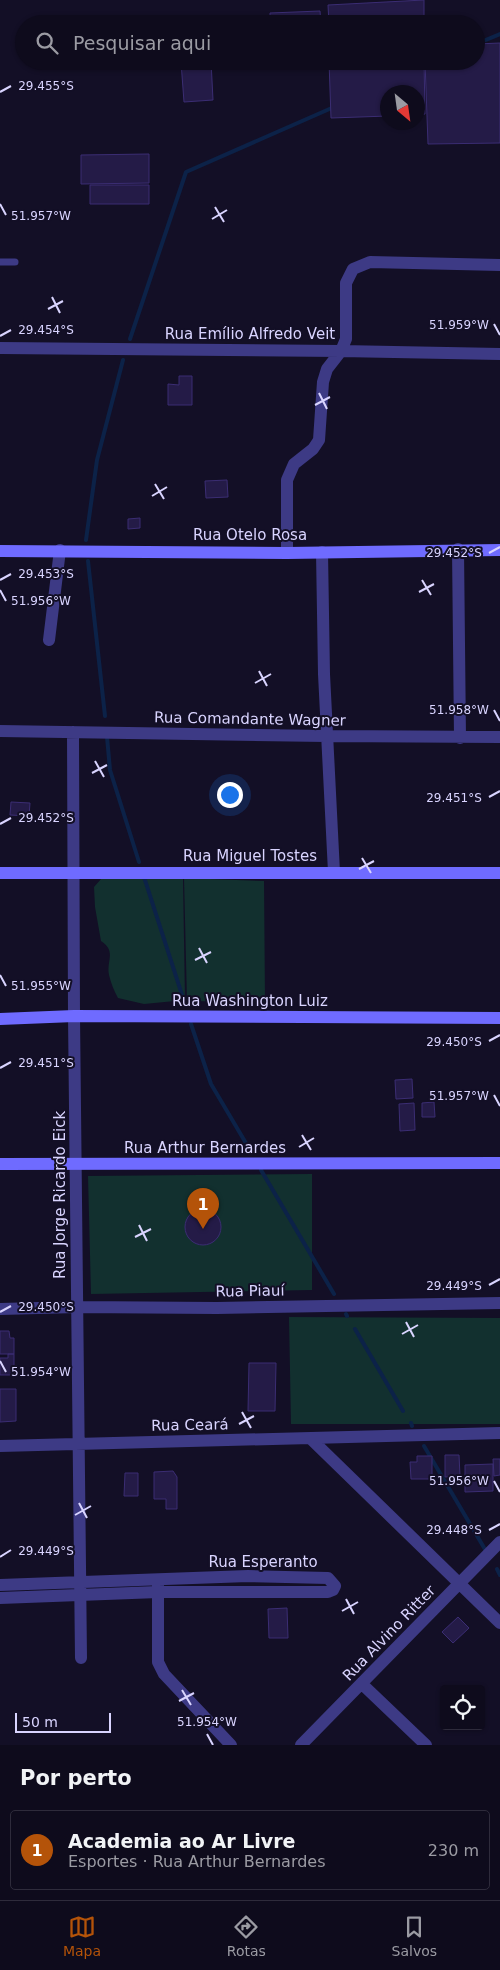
<!DOCTYPE html>
<html lang="pt">
<meta charset="utf-8">
<style>
body{margin:0;font-family:"DejaVu Sans",sans-serif;background:#1c1929;color:#f1f3f6}
.controls{position:absolute;right:15px;bottom:15px;display:grid;overflow:hidden;border-radius:5px;box-shadow:0 1px 4px #0004}
.controls button{width:45px;height:45px;display:grid;place-items:center;padding:0;border:0;border-bottom:1px solid #2e2b3b;background:#0e0b1c;color:#f1f3f6;font:25px sans-serif}
.compass{position:absolute;left:380px;top:85px;width:45px;height:45px;border-radius:50%;background:#0e0b1c;box-shadow:0 1px 4px #0004;rotate:151deg}
.scale{position:absolute;left:15px;bottom:12px;width:96px;box-sizing:border-box;padding-left:5px;border:2px solid #d9d4ff;border-top:0;font-size:14px;line-height:18px;white-space:nowrap;color:#d9d4ff;-webkit-text-stroke:4px #130f26;paint-order:stroke}
.you{position:absolute;left:229px;top:794px;width:18px;height:18px;margin:-12px;border:4px solid #fff;border-radius:50%;background:#1a73e8;box-shadow:0 0 0 8px #1a73e833}
.badge{display:grid;place-items:center;width:32px;height:32px;border-radius:50%;background:#b45309;color:#fff;font-size:16px;font-weight:700}
.pin{position:absolute;translate:-50% -41px;filter:drop-shadow(0 1px 2px #0008)}
.pin::after{content:'';position:absolute;top:26px;width:18px;height:15px;background:inherit;clip-path:polygon(0 0,100% 0,50% 100%)}
.list{margin:0;padding:0;list-style:none}
h2{display:flex;justify-content:space-between;align-items:center;height:65px;margin:0;padding:0 20px;font-size:21px}
h2 small{font-size:16px;font-weight:400;color:#9b9ba3}
.list li{display:grid;grid-template-columns:32px 1fr auto;gap:15px;align-items:center;box-sizing:border-box;height:80px;margin:0 10px 10px;padding:0 10px;border:1px solid #2e2b3b;border-radius:5px}
.list b{display:block;font-size:19px;white-space:nowrap}
.list p{margin:0;font-size:16px;white-space:nowrap;color:#9b9ba3}
.list em{font-size:16px;font-style:normal;color:#9b9ba3}
.icon{flex:none;width:28px;height:28px;fill:none;stroke:currentColor;stroke-width:2;stroke-linecap:round;stroke-linejoin:round}
.map{position:relative;flex:none;width:500px;height:1745px;overflow:hidden}
.search{position:absolute;background:#0e0b1c;box-shadow:0 1px 4px #0004;left:15px;right:15px;top:15px;height:55px;display:flex;align-items:center;gap:12px;box-sizing:border-box;padding:0 18px;border-radius:28px;color:#9b9ba3;font-size:19px}
.sheet{height:155px;background:#0e0b1c}
nav{display:flex;justify-content:space-around;align-items:center;box-sizing:border-box;height:70px;border-top:1px solid #2e2b3b;background:#0e0b1c;font-size:14px;color:#9b9ba3}
nav a{display:grid;justify-items:center;gap:2px}
nav .on{color:#b45309}
.map>svg:first-child{display:block}
.green{fill:#12302f}
.lines{fill:none;stroke-linecap:round;stroke-linejoin:round}
.stream{stroke:#0c2248;stroke-width:4}
.building{fill:#241b47;stroke:#3b2d73}
.lane{stroke:#3d3a85;stroke-width:7}
.street{stroke:#3d3a85;stroke-width:12}
.secondary{stroke:#6f6bff;stroke-width:12}
.ticks{fill:none;stroke:#d9d4ff;stroke-width:2}
.labels{text-anchor:middle;dominant-baseline:central;stroke-width:4;stroke-linejoin:round;paint-order:stroke}
.street-label{font-size:15px;fill:#d9d4ff;stroke:#130f26}
.ticks-label{font-size:12px;text-anchor:middle;fill:#d9d4ff;stroke:#130f26;stroke-width:4;stroke-linejoin:round;paint-order:stroke}
</style>
<div class="map">
<svg width="500" height="1745" viewBox="0 0 500 1745">
<rect width="100%" height="100%" fill="#130f26"/>
<path class="green" d="M102 878 183 879 185 1000 144 1004 118 998C114 991 111 983 109 975 106 960 117 952 101 941L95 907 94 887Z
M184 878 264 881 265 1002 187 1001Z
M312 1174V1290L91 1294 88 1176Z
M289 1317 500 1318V1424H291Z"/>
<g class="lines">
<path class="stream" d="M476 44 500 34
M130 339 186 172 334 107
M86 540 97 460 123 360
M88 561 105 716
M107 737 110 770 139 862
M144 877 184 1001
M191 1024 211 1084 250 1150
M261 1170 334 1294
M346 1314 347 1316
M355 1329 403 1411
M411 1423 412 1426
M424 1446 486 1551
M497 1569 500 1575"/>
</g>
<path class="building" d="M424 0V24H329L328 5Z
M320 11 321 24H270V13Z
M500 43V143L428 144 425 61H476V44Z
M211 61 213 100 184 102 181 62Z
M329 61H424L425 114 418 115V92H388V116L331 118Z
M149 154V183L81 184V155Z
M90 185H149V204H90Z
M179 376H192V405H168V384L179 385Z
M227 480 228 497 206 498 205 481Z
M140 518V528L128 529V519Z
M11 802 30 803 29 816 10 815Z
M412 1079 413 1098 396 1099 395 1080Z
M434 1102 435 1117H422V1103Z
M414 1103 415 1130 400 1131 399 1104Z
M185 1227a18 18 0 1 1 36 0a18 18 0 1 1-36 0Z
M0 1331H9L10 1338H14V1354H0Z
M8 1354H14V1375H0V1358H8Z
M249 1363H276L275 1411H248Z
M0 1389H16V1421L0 1422Z
M445 1455H459L460 1476 445 1477Z
M417 1456H432V1479H411L410 1462H417Z
M493 1459H500V1475L494 1476Z
M493 1464V1491L465 1492V1465Z
M173 1471 177 1477V1509H166V1499H154V1472Z
M125 1473H138V1496H124Z
M287 1608 288 1638H269L268 1609Z
M458 1617 469 1628 453 1643 442 1632Z"/>
<g class="lines">
<path class="lane" d="M0 262H15"/>
<path class="street" d="M0 348 341 351 500 354
M458 549 460 738
M322 552 324 674 334 872
M287 553V480L294 464 313 449 319 440 323 382 327 369 341 351 346 339V283L353 269 370 262 500 265
M49 640 60 550
M0 731 326 736 500 737
M73 732 74 1016 81 1658
M0 1309 77 1307 217 1308 500 1303
M311 1439 500 1623
M0 1446 500 1433
M0 1585 248 1576 328 1578 335 1586 333 1590 328 1592H158L0 1598
M158 1585V1662L164 1674 231 1745
M362 1684 426 1745
M301 1745 500 1542"/>
<path class="secondary" d="M0 551 287 553 500 550
M0 873H500
M0 1019 74 1016 500 1018
M0 1164 500 1163"/>
</g>
<path class="ticks" d="M0 92 11 86M0 204 6 215M215 207 224 222M212 219 227 210M52 297 60 313M48 309 63 301M494 324 500 335M0 336 11 330M319 393 327 409M315 405 330 397M155 484 164 499M152 496 167 487M489 553 500 547M0 580 11 574M422 580 431 595M0 590 6 601M419 592 434 584M259 671 267 686M255 683 271 674M494 710 500 721M95 761 104 777M92 773 107 765M489 797 500 791M0 824 11 818M362 858 371 873M359 869 374 861M199 948 207 963M195 960 211 952M0 975 6 986M489 1041 500 1035M0 1068 11 1062M494 1095 500 1106M302 1135 311 1150M299 1147 314 1138M139 1225 147 1241M135 1237 151 1229M489 1285 500 1279M0 1312 11 1306M406 1322 414 1337M402 1334 418 1325M0 1361 6 1372M242 1412 251 1428M239 1424 254 1416M494 1481 500 1492M79 1503 87 1518M75 1515 91 1506M489 1530 500 1524M0 1557 11 1550M346 1599 354 1614M342 1611 358 1602M182 1690 191 1705M179 1701 194 1693M207 1734 213 1745"/>
<g class="labels">
<g class="street-label">
<text x="250" y="334">Rua Emílio Alfredo Veit</text>
<text x="250" y="535">Rua Otelo Rosa</text>
<text transform="translate(250 719) rotate(1)">Rua Comandante Wagner</text>
<text x="250" y="856">Rua Miguel Tostes</text>
<text x="250" y="1001">Rua Washington Luiz</text>
<text x="205" y="1148">Rua Arthur Bernardes</text>
<text transform="translate(60 1195) rotate(-90)">Rua Jorge Ricardo Eick</text>
<text transform="translate(250 1291) rotate(-1)">Rua Piauí</text>
<text transform="translate(190 1425) rotate(-1)">Rua Ceará</text>
<text x="263" y="1562">Rua Esperanto</text>
<text transform="translate(389 1633) rotate(-46)">Rua Alvino Ritter</text>
</g>
</g>
<g class="ticks-label">
<text x="46" y="90">29.455°S</text>
<text x="41" y="220">51.957°W</text>
<text x="459" y="329">51.959°W</text>
<text x="46" y="334">29.454°S</text>
<text x="454" y="557">29.452°S</text>
<text x="46" y="578">29.453°S</text>
<text x="41" y="605">51.956°W</text>
<text x="459" y="714">51.958°W</text>
<text x="454" y="802">29.451°S</text>
<text x="46" y="822">29.452°S</text>
<text x="41" y="990">51.955°W</text>
<text x="454" y="1046">29.450°S</text>
<text x="46" y="1067">29.451°S</text>
<text x="459" y="1100">51.957°W</text>
<text x="454" y="1290">29.449°S</text>
<text x="46" y="1311">29.450°S</text>
<text x="41" y="1376">51.954°W</text>
<text x="459" y="1485">51.956°W</text>
<text x="454" y="1534">29.448°S</text>
<text x="46" y="1555">29.449°S</text>
<text x="207" y="1726">51.954°W</text>
</g>
</svg>
<div class="controls">
<button><svg class="icon" aria-label="locate" viewBox="0 0 24 24"><circle cx="12" cy="12" r="6"/><path d="M12 2v4M12 18v4M2 12h4M18 12h4"/></svg></button>
</div>
<svg class="compass" viewBox="-18 -18 36 36"><path d="M0-13l5 13h-10z" fill="#e53935"/><path d="M0 13l5-13h-10z" fill="#9b9ba3"/></svg>
<div class="scale">50 m</div>
<div class="you"></div>
<div class="pin badge" style="left:203px;top:1229px">1</div>
<div class="search"><svg class="icon" aria-label="search" viewBox="0 0 24 24"><circle cx="10" cy="10" r="6"/><path d="M15 15l6 6"/></svg>Pesquisar aqui</div>
</div>
<section class="sheet">
<h2>Por perto<small></small></h2>
<ul class="list">
<li><span class="badge">1</span><div><b>Academia ao Ar Livre</b><p>Esportes · Rua Arthur Bernardes</p></div><em>230 m</em></li>
</ul>
</section>
<nav>
<a class="on"><svg class="icon" aria-label="map" viewBox="0 0 24 24"><path d="M3 6l6-2 6 2 6-2v14l-6 2-6-2-6 2zM9 4v14M15 6v14"/></svg>Mapa</a>
<a><svg class="icon" aria-label="directions" viewBox="0 0 24 24"><path d="M12 3l9 9-9 9-9-9zM9 14v-3h6M13 9l2 2-2 2"/></svg>Rotas</a>
<a><svg class="icon" aria-label="saved" viewBox="0 0 24 24"><path d="M7 4h10v16l-5-4-5 4z"/></svg>Salvos</a>
</nav>
